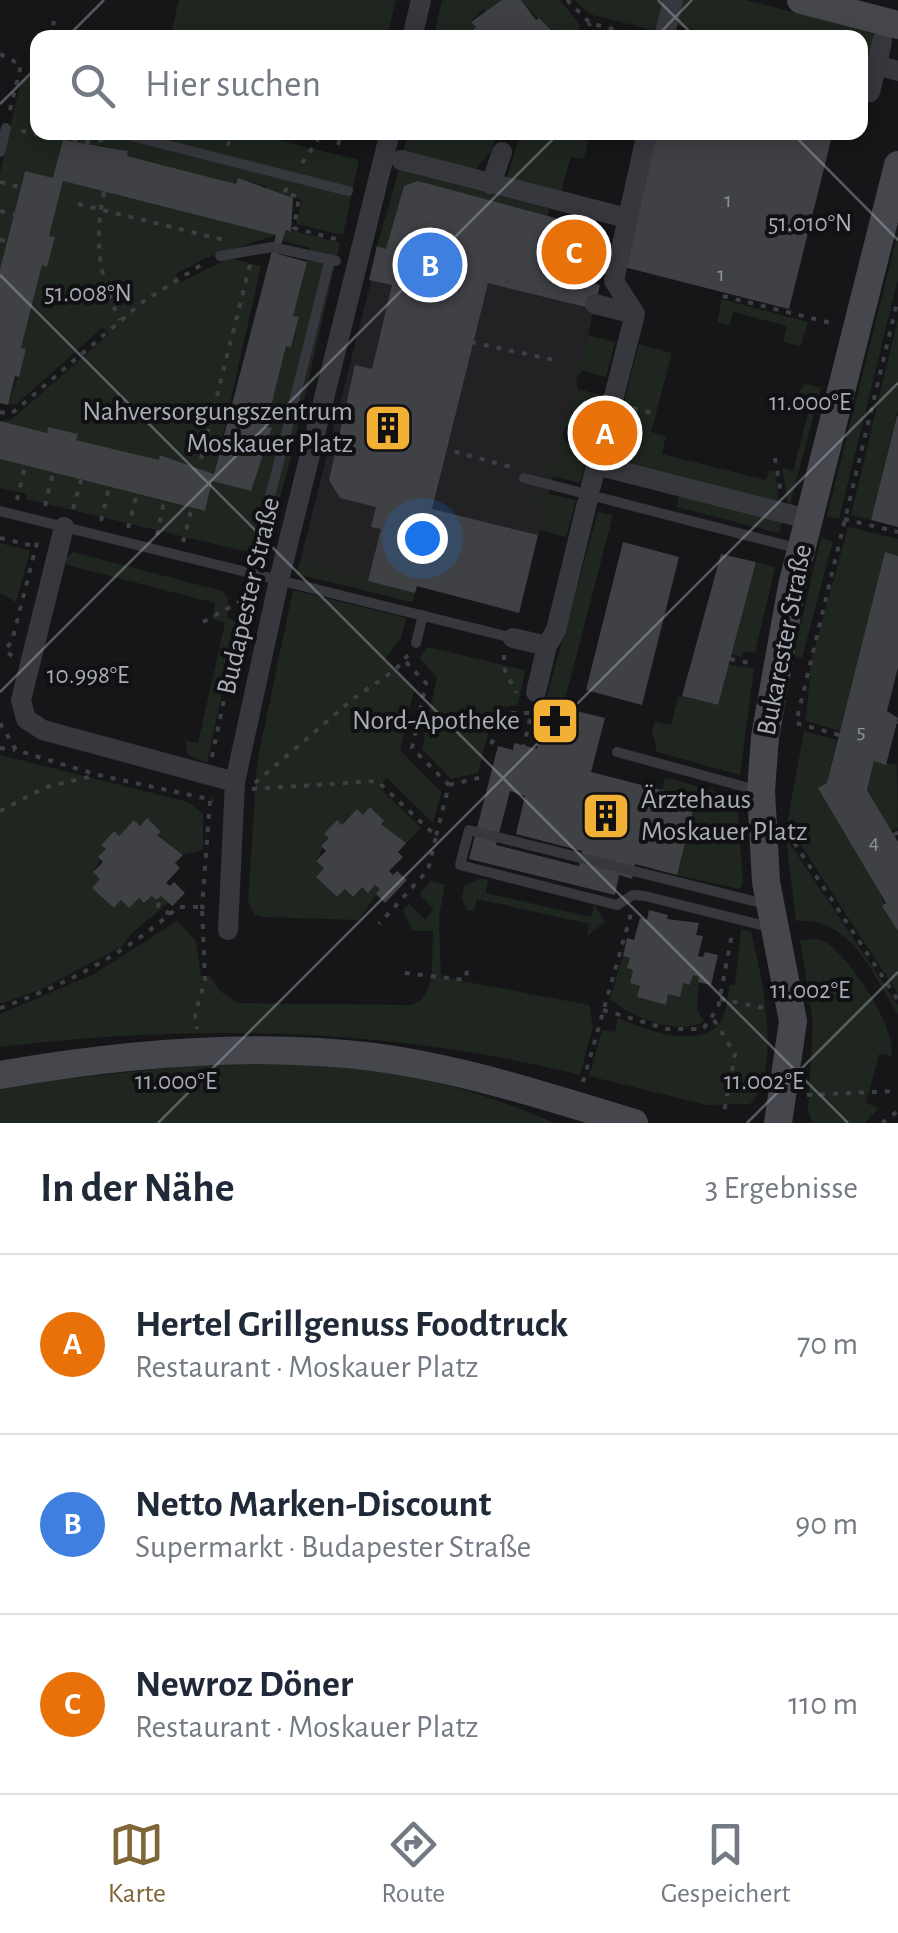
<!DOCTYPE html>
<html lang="de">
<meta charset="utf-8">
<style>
body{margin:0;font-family:"Alegreya Sans",sans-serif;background:#f6f6f7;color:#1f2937}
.you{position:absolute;left:422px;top:538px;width:35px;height:35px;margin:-25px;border:8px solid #fff;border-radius:50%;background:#1a73e8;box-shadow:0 0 0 15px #1a73e833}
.badge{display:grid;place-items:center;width:65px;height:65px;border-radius:50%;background:#7e6636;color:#fff;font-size:32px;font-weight:700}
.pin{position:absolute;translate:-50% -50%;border:5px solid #fff;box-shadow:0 2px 10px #0006}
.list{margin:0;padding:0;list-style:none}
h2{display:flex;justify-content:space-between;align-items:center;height:130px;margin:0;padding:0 40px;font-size:42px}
h2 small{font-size:32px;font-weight:400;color:#747a83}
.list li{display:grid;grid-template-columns:65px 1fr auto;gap:30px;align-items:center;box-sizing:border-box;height:180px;padding:0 40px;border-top:2px solid #e0e1e3}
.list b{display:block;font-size:38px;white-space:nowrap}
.list p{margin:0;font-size:32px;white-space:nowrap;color:#747a83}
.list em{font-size:32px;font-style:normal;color:#747a83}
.icon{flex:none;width:55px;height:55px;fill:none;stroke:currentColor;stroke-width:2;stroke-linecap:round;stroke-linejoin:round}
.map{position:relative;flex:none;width:898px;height:1123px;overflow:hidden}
.search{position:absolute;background:#fff;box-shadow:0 5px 25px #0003;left:30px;right:30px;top:30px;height:110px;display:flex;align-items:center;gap:25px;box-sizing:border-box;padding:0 35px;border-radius:20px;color:#747a83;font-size:38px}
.sheet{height:670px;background:#fff}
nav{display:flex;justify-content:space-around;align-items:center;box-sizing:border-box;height:140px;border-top:2px solid #e0e1e3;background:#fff;font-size:28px;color:#747a83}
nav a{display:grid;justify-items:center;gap:5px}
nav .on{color:#7e6636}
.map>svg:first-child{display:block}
.built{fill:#222225}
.green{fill:#1e261f}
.building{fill:#404145;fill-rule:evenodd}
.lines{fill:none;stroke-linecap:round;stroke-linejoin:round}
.path{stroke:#3d3f44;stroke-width:4;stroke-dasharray:5 8;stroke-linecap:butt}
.lane{stroke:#37383d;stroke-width:10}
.street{stroke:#37383d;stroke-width:20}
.secondary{stroke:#45474d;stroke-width:28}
.ticks{fill:none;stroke:#a8adb8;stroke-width:2.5;stroke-opacity:0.45}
.labels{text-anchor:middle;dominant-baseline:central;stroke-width:8;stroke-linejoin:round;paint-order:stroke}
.number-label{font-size:22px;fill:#8e929b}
.poi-label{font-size:28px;fill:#a8adb8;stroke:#111113;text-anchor:end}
.street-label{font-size:28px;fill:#a8adb8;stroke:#111113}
.ticks-label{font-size:25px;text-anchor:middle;fill:#a8adb8;stroke:#111113;stroke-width:8;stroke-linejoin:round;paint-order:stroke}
</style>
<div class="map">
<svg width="898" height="1123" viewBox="0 0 898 1123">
<rect width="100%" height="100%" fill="#161618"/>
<path class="built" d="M399 170 549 209 548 216 566 221 562 241 590 248 582 280 600 285 519 613 417 586 412 602 297 574Z"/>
<path class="green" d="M179 0H396L387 37H170Z
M442 0H502L489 14 483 9 471 21 476 27 469 34 471 37 433 38Z
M521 0H560L580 25 576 37C544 32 537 16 521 0Z
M575 0H667L659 32 589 14Z
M679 0H745L877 33 865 76 861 75 860 38 706 37V33L673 24Z
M30 77 37 79 38 132 249 133 359 160 343 235 296 224 302 200 265 191 266 186 238 179 236 184 127 156 128 151 99 145 53 178 24 172 0 269V173L21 80Z
M408 133H497L492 150 475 170 403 152Z
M520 133H590L584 159 571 157 561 192 507 178Z
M399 170 549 209 547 216 413 181 401 189 386 249 377 246Z
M63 181 276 235 206 258 176 274 181 282 229 258 261 266 214 474 161 455 159 460 76 440 77 434 49 427 47 433 0 421 12 419 108 335 103 327 17 404 8 405 26 350 21 348 42 265 47 266 55 237 49 236Z
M294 231 340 243 289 465 265 550 248 552 26 499 27 494 0 488V459L204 511 212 481 251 491 272 429 266 427 286 346H292L299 318 293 316 310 248 283 241 285 232Z
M898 232V279L839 519 827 516Z
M722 299 808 322 801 346 783 342 787 326 733 312 729 326 717 322Z
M898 318V410L871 520 851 515Z
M588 335 615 342 606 377 582 371 577 376Z
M639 344 672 353 651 432 666 436 662 454 766 480 769 470 776 472 779 505 609 462Z
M576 382 578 389 602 395 593 430 569 424 564 429Z
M804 384 821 388 789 508 782 468 793 471 811 402 797 397Z
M563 435 565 442 589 448 580 483 548 475 538 463 555 467Z
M545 493 576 500 566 537 539 530 545 504 530 500Z
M679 495 783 517 779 533 677 507Z
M598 512 613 515 563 707 548 703 543 710Z
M848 527 898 539V556L885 553 840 731 806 721 811 662Z
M821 538 833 541 802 658 793 656Z
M0 543 30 551 16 602 0 593Z
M73 552 222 591 228 598 227 617 237 623 207 763 188 755 185 741 198 743 225 623 212 619 215 603 67 565 65 559Z
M300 561 415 593 412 602 297 574Z
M756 562 775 567 755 653 744 651 742 657 731 654Z
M293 590 406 618 401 638 384 660 414 690 400 750 441 792 433 823 387 778 379 787 421 828 406 843 381 824 370 808 363 815 357 810 342 825 336 821 325 833 329 838 316 861 324 868 316 877 337 897 345 889 353 897 362 887 368 892 375 885 380 889 359 920 262 917 255 915 248 902 257 763Z
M428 647 525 670 518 705 504 707 492 718 478 773 451 779 422 749 437 677 419 658Z
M728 664 754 669 740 775 657 752 652 731 655 721 671 725 678 696 718 705Z
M804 731 837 740 827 783 898 931V994L787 824Z
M0 755 188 802 203 814V850L183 855 158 835 160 832 147 819 140 826 134 821 119 836 113 832 101 844 106 849 93 872 100 879 93 888 113 908 121 900 129 908 139 898 145 903 152 896 156 900 161 896 168 902C154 918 132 928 123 946L40 990 0 1004Z
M874 761 897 765 898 827 891 831 867 790Z
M665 777 737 798 743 884 739 889 677 875 696 799 662 790Z
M786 838 898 1005V1014C873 975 851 916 796 921Z
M479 878 488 880 486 893 591 917 594 904 605 922 587 936 589 924 477 899 474 911 467 910 462 899 464 887Z
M431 881 445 884 439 917 441 977 589 1005 593 1027 580 1075C388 1027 196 1024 0 1047V1014L94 974 177 921 196 941 201 976H210L220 991 238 1003 412 1005C438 995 431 956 433 931H413L403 910 409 904 425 919 434 909 419 894Z
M741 929 751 931C761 974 783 1068 750 1104L706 1105 589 1076 602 1030 615 1032 618 1018C645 1029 705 1054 723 1017 727 1008 728 995 730 985H735Z
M820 939C846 950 898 1028 891 1056L879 1054 866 1103 879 1108 865 1123H813L808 1111 813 1022 800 940Z
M623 956 630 958 627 968 633 970 630 983 640 986 638 998 666 1004 668 994 683 983 690 985 693 975 699 977 697 1011 704 1021C679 1037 631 1017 610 999Z
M306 1064C400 1070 469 1086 555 1123H0V1086L186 1066Z"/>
<path class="building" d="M502 0H521L536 20 539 18 553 32 548 38H471L468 35 476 27 471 22Z
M657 132H833L789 309 624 267Z
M63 140 128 151 127 156 236 184 238 178 293 198 291 232 286 230 278 254 307 262 293 316 299 317 291 347 286 346 266 427 272 428 251 491 212 481 205 511 0 459V421L47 433 48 427 78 434 76 440 159 460 160 455 214 474 276 235 63 181 49 236 55 237 47 267 42 265 21 348 26 349 19 377 15 376 8 405 0 403V269L25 171 53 178Z
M418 181 566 221 562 241 590 248 582 281 600 285 594 309 488 283 432 509 538 535 519 613 417 586 415 593 368 581 381 529 371 527 376 507 340 498 329 480 355 365 372 369 392 285 369 280 377 246 386 249 404 186Z
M897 416H898V527L871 520Z
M623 542 679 557 642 705 586 690Z
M885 552 898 556V667L887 711 898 718 886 765 874 761 867 790 898 842V931L882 906 886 903 818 788 827 783Z
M721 554 756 562 718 705 682 696Z
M548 704 605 718 591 772 696 799 677 875 635 864 632 879 619 875 615 895 469 859 498 746 513 750 514 743 537 749ZM510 791 525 796 516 834 582 851 579 866 496 845Z
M370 807 384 821 381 824 406 843 398 852 403 857 389 871 393 875 397 871 407 880 385 903 376 894 380 889 375 885 368 893 362 887 353 897 345 889 337 897 316 877 324 868 316 861 326 851 321 846 329 838 324 834 337 820 342 825 357 809 363 815Z
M147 818 161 832 157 835 183 855 175 863 180 868 166 883 170 886 174 882 185 893 172 906 161 896 156 900 152 896 144 903 139 898 129 908 121 900 114 908 92 888 100 879 93 872 103 862 98 857 106 849 101 845 114 831 119 836 134 820 140 826Z
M649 910 668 915 667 919 699 923 696 935 703 936 698 956 703 957 705 952 718 955 711 985 698 982 699 977 693 975 690 985 683 983 680 997 668 994 666 1005 637 997 640 986 630 983 633 970 627 968 630 958 623 956 627 938 634 940 640 918 647 920Z"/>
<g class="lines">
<path class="path" d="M567 0 590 23 646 38
M50 38 54 21
M584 38 590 23
M0 54 21 65 9 114
M21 131 88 142 104 140
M84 132 88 142
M338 145 341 132
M228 146 231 132
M302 163 318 140
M0 182 20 187
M287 188 284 193 299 197 294 228 343 241
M104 192C94 240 98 276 120 320
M78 204 224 240
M0 211 14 214
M0 240 7 241
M723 296 835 324
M471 342 554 360
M633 408 656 414
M0 412 11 414 144 301 206 262
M442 448 514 468
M775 458 781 493
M201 459 250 265
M17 500 25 466
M45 506 53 473
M73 509 81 480
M844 519 898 532
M101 521 109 487
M128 528 137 494
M157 535 164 501
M0 538 34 546
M536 541 425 513 487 277 576 299
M183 542 192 507
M203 622 245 599
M504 655V668L516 693
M12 656 5 650 12 641 39 535
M730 659 754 664
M406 662 426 683 412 748 449 785 436 836
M897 722 898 723
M0 723 16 750 98 775 213 800
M839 735 796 723 898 299
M491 744 507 713H531
M0 748 15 750
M212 757 245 599 257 592
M519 766 532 770
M255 783 353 699 395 670 408 655
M449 785 483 777
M252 789 377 781 436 836 428 870 379 924
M210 801 202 907 210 913
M0 811 46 787 93 776
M491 821 507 762 519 766 532 711
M787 832 898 1000
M894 835 898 832
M484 850 601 879
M170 914 158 906 163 893 178 907
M405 973 465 980 469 963
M720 999 769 1009
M0 1008C66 985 126 953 178 907H202L205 980 195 1014 197 1029
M603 1010 667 1029H703L718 1008 732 934
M714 1020 735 1054 724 1112
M583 1082 631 914
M807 1095 894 1091
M882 1123 898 1111"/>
<path class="lane" d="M116 132 348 191
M0 152 6 128
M220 256 272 247 336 261
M524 478 800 549
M268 505 330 259
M0 511 513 638
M416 643 423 615
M617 752 760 791
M765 904 469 830 460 865 617 905 633 895 645 896 769 927"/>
<path class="street" d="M412 38 421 0
M664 38 673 0
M877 65 882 41
M860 89 870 92 877 65 898 71
M401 160 627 218
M491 184 502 152
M595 304 635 314
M596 465 796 516
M591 486 635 314 614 281 647 132
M64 527 21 700 26 719 43 730 235 782
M513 638 547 646 556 630 587 503
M536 692 547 646
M228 930 235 782 279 580 390 132"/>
<path class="secondary" d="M801 0 898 25
M0 1075C121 1054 252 1042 374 1057 463 1069 549 1097 634 1123
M778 1123 793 1021 766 882 761 791 765 737 792 586 898 165"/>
</g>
<path class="ticks" d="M658 0 696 38M66 38 104 0M655 38 692 0M0 104 38 66M791 132 898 240M0 275 848 1123M0 692 560 132M158 1123 898 383M747 1123 898 972"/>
<defs>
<g id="building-square" transform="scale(2.5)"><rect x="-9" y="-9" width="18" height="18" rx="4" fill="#f2b134" stroke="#111113"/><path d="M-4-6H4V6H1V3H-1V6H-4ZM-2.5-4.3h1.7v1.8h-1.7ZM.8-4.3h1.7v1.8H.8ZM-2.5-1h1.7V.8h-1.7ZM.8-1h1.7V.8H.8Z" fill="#111"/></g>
<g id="pharmacy-square" transform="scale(2.5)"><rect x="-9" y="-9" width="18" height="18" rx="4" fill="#f2b134" stroke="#111113"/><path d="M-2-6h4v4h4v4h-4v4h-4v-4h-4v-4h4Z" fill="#111"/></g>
</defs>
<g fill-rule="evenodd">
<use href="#building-square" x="388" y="428"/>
<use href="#pharmacy-square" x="555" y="721"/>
<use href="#building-square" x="606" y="816"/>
</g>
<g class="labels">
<g class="number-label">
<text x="728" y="200">1</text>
<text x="721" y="274">1</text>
<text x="861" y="731">5</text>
<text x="874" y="842">4</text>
</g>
<g class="poi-label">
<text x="353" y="412">Nahversorgungszentrum<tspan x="353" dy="32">Moskauer Platz</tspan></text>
<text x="520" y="721">Nord-Apotheke</text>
<text x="641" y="800" text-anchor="start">Ärztehaus<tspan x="641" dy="32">Moskauer Platz</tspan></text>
</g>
<g class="street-label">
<text transform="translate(249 596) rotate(-77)">Budapester Straße</text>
<text transform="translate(785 640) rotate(-79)">Bukarester Straße</text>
</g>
</g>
<g class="ticks-label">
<text x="810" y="231">51.010°N</text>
<text x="88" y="301">51.008°N</text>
<text x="810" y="410">11.000°E</text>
<text x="88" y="683">10.998°E</text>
<text x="810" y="998">11.002°E</text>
<text x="176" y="1089">11.000°E</text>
<text x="764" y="1089">11.002°E</text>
</g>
</svg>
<div class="you"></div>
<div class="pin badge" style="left:605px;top:433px;background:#e8710a">A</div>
<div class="pin badge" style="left:430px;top:265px;background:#3f7fe0">B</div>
<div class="pin badge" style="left:574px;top:252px;background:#e8710a">C</div>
<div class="search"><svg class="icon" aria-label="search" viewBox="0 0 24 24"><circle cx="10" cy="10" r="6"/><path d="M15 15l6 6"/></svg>Hier suchen</div>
</div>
<section class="sheet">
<h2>In der Nähe<small>3 Ergebnisse</small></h2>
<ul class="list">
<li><span class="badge" style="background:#e8710a">A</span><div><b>Hertel Grillgenuss Foodtruck</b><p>Restaurant · Moskauer Platz</p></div><em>70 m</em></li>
<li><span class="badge" style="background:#3f7fe0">B</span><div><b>Netto Marken-Discount</b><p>Supermarkt · Budapester Straße</p></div><em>90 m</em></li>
<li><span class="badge" style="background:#e8710a">C</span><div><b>Newroz Döner</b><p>Restaurant · Moskauer Platz</p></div><em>110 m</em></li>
</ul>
</section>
<nav>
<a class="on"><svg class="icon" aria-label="map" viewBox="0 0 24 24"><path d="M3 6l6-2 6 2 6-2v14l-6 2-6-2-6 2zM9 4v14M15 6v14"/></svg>Karte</a>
<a><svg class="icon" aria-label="directions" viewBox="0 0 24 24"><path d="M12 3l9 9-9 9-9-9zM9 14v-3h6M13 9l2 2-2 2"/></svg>Route</a>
<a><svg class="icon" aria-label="saved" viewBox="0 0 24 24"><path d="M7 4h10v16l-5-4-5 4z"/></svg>Gespeichert</a>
</nav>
